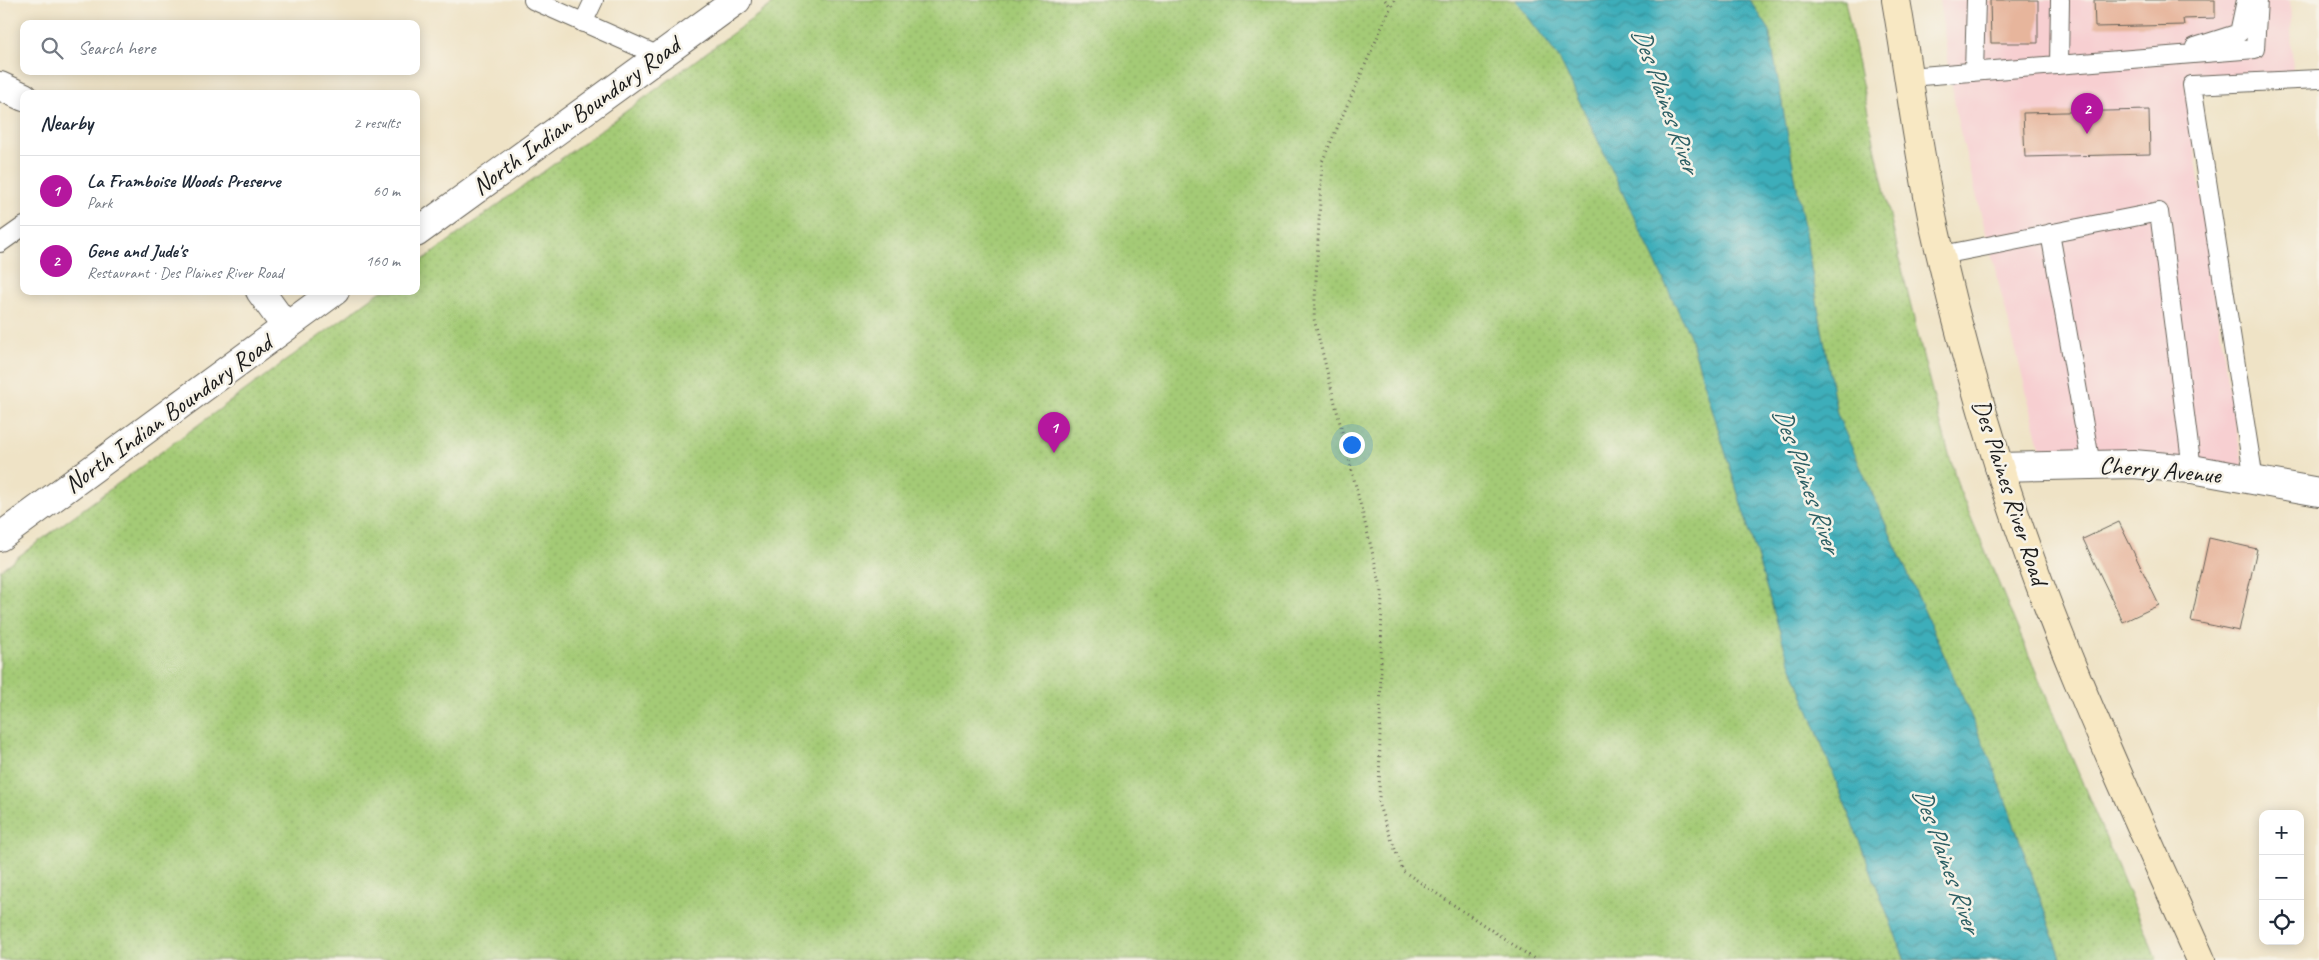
<!DOCTYPE html>
<meta charset="utf-8">
<style>
body{margin:0;font-family:Caveat,sans-serif;background:#f2f2f3;color:#1f2937}
.controls{position:absolute;right:15px;bottom:15px;display:grid;overflow:hidden;border-radius:10px;box-shadow:0 2px 12px #0003}
.controls button{width:45px;height:45px;display:grid;place-items:center;padding:0;border:0;border-bottom:1px solid #e0e1e3;background:#fff;color:#1f2937;font:25px sans-serif}
.you{position:absolute;left:1351px;top:444px;width:18px;height:18px;margin:-12px;border:4px solid #fff;border-radius:50%;background:#1a73e8;box-shadow:0 0 0 8px #1a73e833}
.badge{display:grid;place-items:center;width:32px;height:32px;border-radius:50%;background:#b5179e;color:#fff;font-size:16px;font-weight:700}
.pin{position:absolute;translate:-50% -41px;filter:drop-shadow(0 1px 2px #0008)}
.pin::after{content:'';position:absolute;top:26px;width:18px;height:15px;background:inherit;clip-path:polygon(0 0,100% 0,50% 100%)}
.list{margin:0;padding:0;list-style:none}
h2{display:flex;justify-content:space-between;align-items:center;height:65px;margin:0;padding:0 20px;font-size:21px}
h2 small{font-size:16px;font-weight:400;color:#747a83}
.list li{display:grid;grid-template-columns:32px 1fr auto;gap:15px;align-items:center;box-sizing:border-box;height:70px;padding:0 20px;border-top:1px solid #e0e1e3}
.list b{display:block;font-size:19px;white-space:nowrap}
.list p{margin:0;font-size:16px;white-space:nowrap;color:#747a83}
.list em{font-size:16px;font-style:normal;color:#747a83}
.icon{flex:none;width:28px;height:28px;fill:none;stroke:currentColor;stroke-width:2;stroke-linecap:round;stroke-linejoin:round}
.map{position:relative;flex:none;width:2319px;height:960px;overflow:hidden}
.search{position:absolute;background:#fff;box-shadow:0 2px 12px #0003;left:20px;top:20px;width:400px;height:55px;display:flex;align-items:center;gap:12px;box-sizing:border-box;padding:0 18px;border-radius:10px;color:#747a83;font-size:19px}
.panel{position:absolute;background:#fff;box-shadow:0 2px 12px #0003;left:20px;top:90px;width:400px;height:205px;border-radius:10px}
.map>svg:first-child{display:block}
.built{fill:#f7cfd1}
.park{fill:url(#park-dots);stroke:#607449}
.water{fill:url(#water-waves);stroke:#2d656b}
.building{fill:#e7b59c}
.lines{fill:none;stroke-linecap:round;stroke-linejoin:round}
.lane-casing{stroke:#666258;stroke-width:20}
.street-casing{stroke:#666258;stroke-width:30}
.secondary-casing{stroke:#666258;stroke-width:30}
.path{stroke:#666258;stroke-width:3;stroke-dasharray:1 4;stroke-linecap:butt}
.lane{stroke:#fff;stroke-width:18}
.street{stroke:#fff;stroke-width:28}
.secondary{stroke:#f8e8c3;stroke-width:28}
.labels{text-anchor:middle;dominant-baseline:central;stroke-width:5;stroke-linejoin:round;paint-order:stroke}
.street-label{font-size:25px;fill:#1c1c1c;stroke:#f7f3e8}
.water-label{font-size:26px;font-style:italic;fill:#2b5e63;stroke:#f7f3e8}
</style>
<div class="map">
<svg width="2319" height="960" viewBox="0 0 2319 960">
<defs>
<pattern id="park-dots" width="8" height="8" patternUnits="userSpaceOnUse" patternTransform="scale(1.25)"><rect width="8" height="8" fill="#a4cb76"/><path d="M2 2h.1M6 6h.1" fill="none" stroke="#8dae66" stroke-width="1.8" stroke-linecap="round"/></pattern>
<pattern id="water-waves" width="16" height="10" patternUnits="userSpaceOnUse" patternTransform="scale(1.25)"><rect width="16" height="10" fill="#3eaeba"/><path d="M0 5q4-4 8 0t8 0" fill="none" stroke="#338d96"/></pattern>
</defs>
<rect width="100%" height="100%" fill="#f7f3e8"/>
<filter id="ink" filterUnits="userSpaceOnUse"><feTurbulence type="fractalNoise" baseFrequency=".02" numOctaves="2"/><feDisplacementMap in="SourceGraphic" scale="10" xChannelSelector="R" yChannelSelector="G"/><feConvolveMatrix kernelMatrix="1 2 1 2 8 2 1 2 1" color-interpolation-filters="sRGB"/></filter>
<filter id="wash" filterUnits="userSpaceOnUse"><feTurbulence type="fractalNoise" baseFrequency=".0096" numOctaves="4" result="noise"/><feDisplacementMap in="SourceGraphic" scale="20" xChannelSelector="R" yChannelSelector="G"/><feGaussianBlur stdDeviation="1.12" result="paint"/><feColorMatrix in="noise" values="0 0 0 0 0 0 0 0 0 0 0 0 0 0 0 0 0 1.4 0 .05"/><feComposite in="paint" operator="in"/></filter>
<g filter="url(#wash)">
<rect width="100%" height="100%" fill="#efe3c6"/>
<path class="built" d="M1939 0H2290L2293 75 2185 81 2227 377 2244 471 2042 454 1957 119Z"/>
<path class="park" d="M778 0H1845C1878 164 1912 328 1959 489L2157 960H0V570L381 291H416V265Z"/>
<path class="water" d="M1515 0H1750L1769 29 1837 414 1995 770 2062 960H1905L1786 652 1690 336 1559 58Z"/>
<g id="blocks">
<path class="building" d="M1990 0H2038V43H1991Z
M2094 0H2215V18L2183 19 2184 25 2095 27Z
M2149 110 2150 154 2025 157 2023 113Z
M2119 522 2159 605 2123 622 2083 539Z
M2209 538 2257 549 2239 631 2191 621Z"/>
</g>
</g>
<g filter="url(#ink)">
<use href="#blocks" fill-opacity="0" stroke="#666258" stroke-width="1"/>
<g class="lines">
<g class="lane-casing">
<path id="lane" d="M533 0 659 56
M583 23 594 0
M2195 47 2239 33 2246 0
M2059 65 2060 0
M1974 72 1976 0
M1909 77 2255 49 2258 0
M2050 233 2091 465
M0 243 24 226
M1942 255 2159 212 2192 469
M2254 480 2192 85 2319 79"/>
</g>
<g class="street-casing">
<path id="street" d="M0 86 24 97
M416 233 737 0
M260 291 286 327
M1999 467 2133 464 2192 469 2319 492
M0 537 335 291"/>
</g>
<g class="secondary-casing">
<path id="secondary" d="M1896 0C1909 75 1918 151 1934 226 1952 306 1974 387 1999 466 2052 637 2129 798 2201 960"/>
</g>
<path class="path" d="M1385 0 1391 7
M1394 0 1322 162 1314 319 1382 591 1379 806 1403 871 1536 960"/>
<use href="#lane" class="lane"/>
<use href="#street" class="street"/>
<use href="#secondary" class="secondary"/>
</g>
</g>
<g class="labels">
<g class="street-label">
<text transform="translate(576 116) rotate(-36)">North Indian Boundary Road</text>
<text transform="translate(168 414) rotate(-36)">North Indian Boundary Road</text>
<text transform="translate(2160 470) rotate(5)">Cherry Avenue</text>
<text transform="translate(2010 492) rotate(72)">Des Plaines River Road</text>
</g>
<g class="water-label">
<text transform="translate(1666 100) rotate(70)">Des Plaines River</text>
<text transform="translate(1807 480) rotate(70)">Des Plaines River</text>
<text transform="translate(1947 860) rotate(70)">Des Plaines River</text>
</g>
</g>
</svg>
<div class="controls">
<button>+</button>
<button>−</button>
<button><svg class="icon" aria-label="locate" viewBox="0 0 24 24"><circle cx="12" cy="12" r="6"/><path d="M12 2v4M12 18v4M2 12h4M18 12h4"/></svg></button>
</div>
<div class="you"></div>
<div class="pin badge" style="left:1054px;top:453px">1</div>
<div class="pin badge" style="left:2087px;top:134px">2</div>
<div class="search"><svg class="icon" aria-label="search" viewBox="0 0 24 24"><circle cx="10" cy="10" r="6"/><path d="M15 15l6 6"/></svg>Search here</div>
<section class="panel">
<h2>Nearby<small>2 results</small></h2>
<ul class="list">
<li><span class="badge">1</span><div><b>La Framboise Woods Preserve</b><p>Park</p></div><em>60 m</em></li>
<li><span class="badge">2</span><div><b>Gene and Jude's</b><p>Restaurant · Des Plaines River Road</p></div><em>160 m</em></li>
</ul>
</section>
</div>
